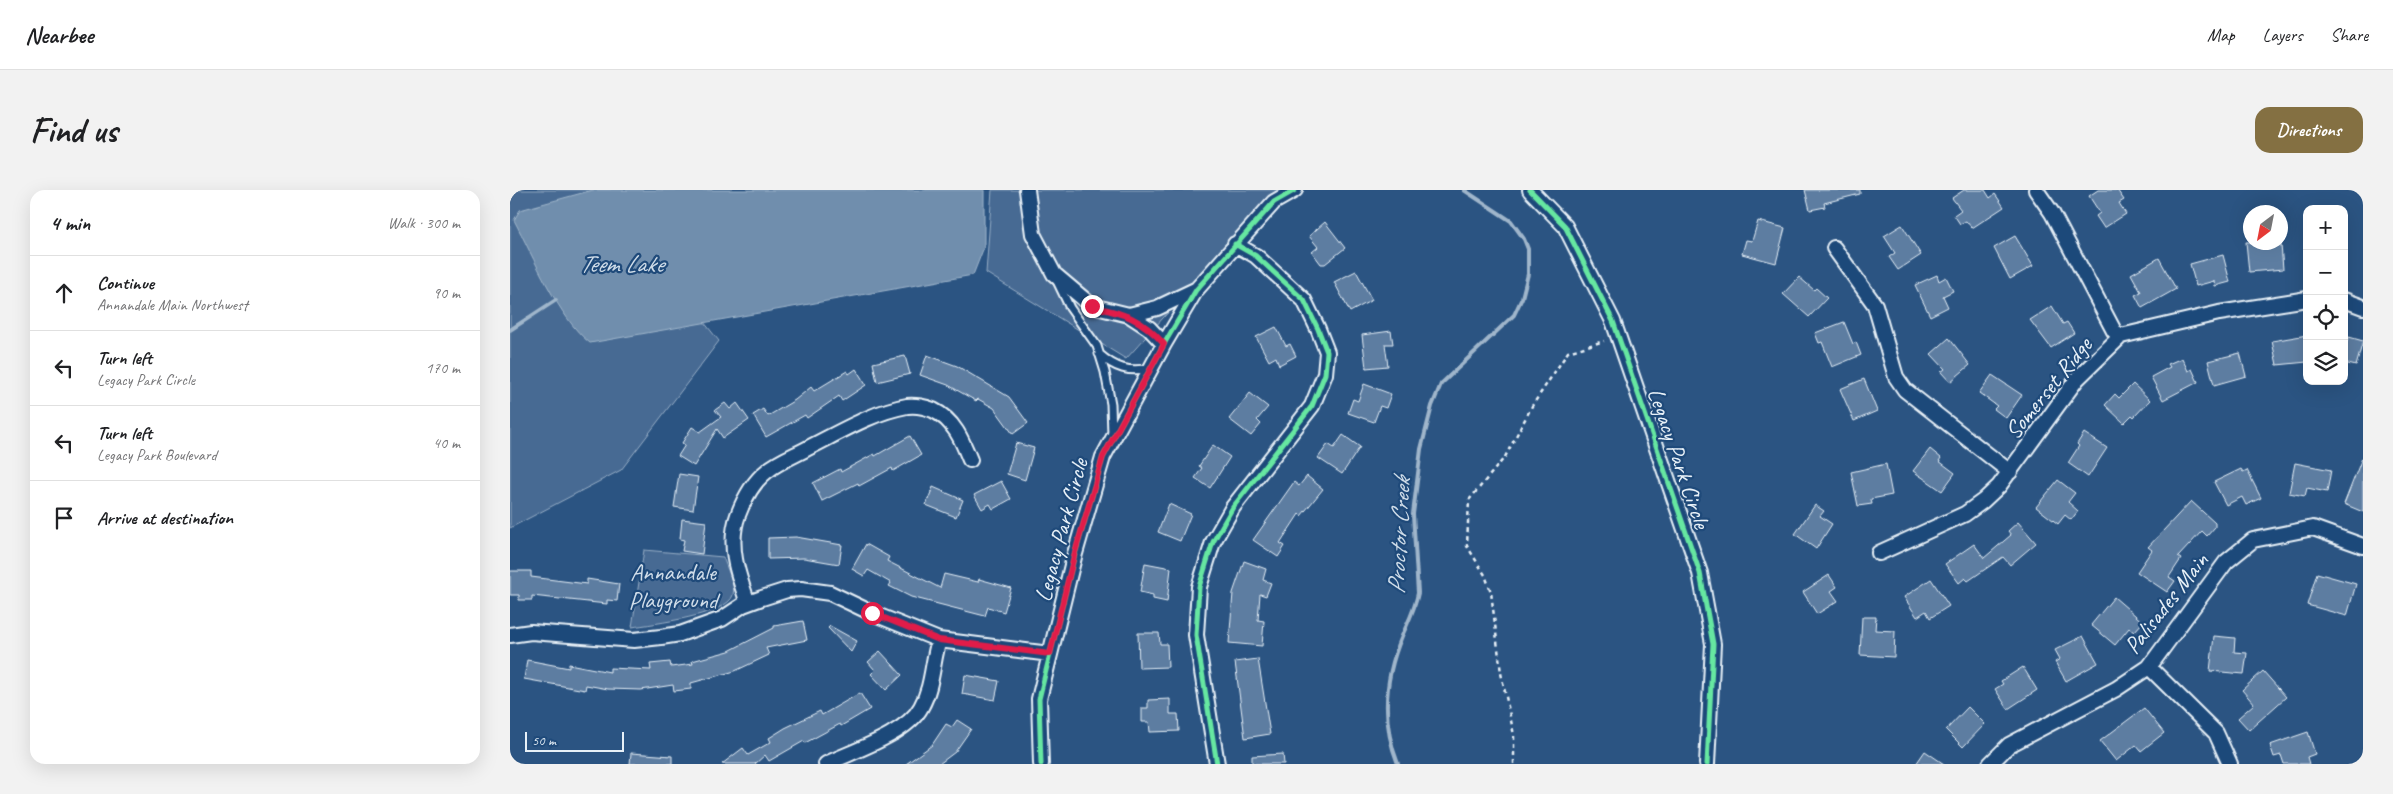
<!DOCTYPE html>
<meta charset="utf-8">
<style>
body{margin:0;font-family:Caveat,sans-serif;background:#f2f2f2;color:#202124}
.controls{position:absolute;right:15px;top:15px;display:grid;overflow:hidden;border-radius:10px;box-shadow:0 5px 20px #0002}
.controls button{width:45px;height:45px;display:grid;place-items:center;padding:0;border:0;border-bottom:1px solid #e0e0e0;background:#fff;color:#202124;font:25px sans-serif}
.compass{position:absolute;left:1733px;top:15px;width:45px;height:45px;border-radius:50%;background:#fff;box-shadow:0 5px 20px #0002;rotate:212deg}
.scale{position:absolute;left:15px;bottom:12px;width:99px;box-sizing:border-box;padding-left:5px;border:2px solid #e8f1f8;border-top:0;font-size:14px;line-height:18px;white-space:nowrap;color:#e8f1f8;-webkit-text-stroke:4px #1f4a7a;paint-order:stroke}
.stop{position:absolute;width:15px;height:15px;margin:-11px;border:4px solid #e11d48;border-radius:50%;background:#fff}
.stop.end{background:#e11d48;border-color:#fff;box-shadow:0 1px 5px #0008}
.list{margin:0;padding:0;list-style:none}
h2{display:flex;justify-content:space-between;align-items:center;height:65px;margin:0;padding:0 20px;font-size:21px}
h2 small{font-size:16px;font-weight:400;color:#757577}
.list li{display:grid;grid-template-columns:32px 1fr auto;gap:15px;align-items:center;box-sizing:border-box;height:75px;padding:0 20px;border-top:1px solid #e0e0e0}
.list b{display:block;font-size:19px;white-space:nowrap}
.list p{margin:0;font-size:16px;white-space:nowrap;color:#757577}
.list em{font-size:16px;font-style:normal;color:#757577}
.icon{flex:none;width:28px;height:28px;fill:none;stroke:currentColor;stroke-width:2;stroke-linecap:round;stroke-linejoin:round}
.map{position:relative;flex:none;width:1853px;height:574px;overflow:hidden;border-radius:15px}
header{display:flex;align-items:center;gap:30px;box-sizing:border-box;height:70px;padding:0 25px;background:#fff;border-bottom:1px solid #e0e0e0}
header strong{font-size:24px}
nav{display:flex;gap:28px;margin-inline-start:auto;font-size:18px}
.intro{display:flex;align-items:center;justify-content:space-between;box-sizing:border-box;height:120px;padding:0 30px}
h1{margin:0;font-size:35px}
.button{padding:12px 22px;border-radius:15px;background:#847042;color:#fff;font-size:18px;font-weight:700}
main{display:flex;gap:30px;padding:0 30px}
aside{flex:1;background:#fff;border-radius:15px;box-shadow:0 5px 20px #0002}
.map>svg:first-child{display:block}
.green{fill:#476b93;stroke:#98aec6}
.water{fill:#708ead;stroke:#a0b6cb}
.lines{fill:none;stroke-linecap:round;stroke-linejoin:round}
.stream{stroke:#a0b6cb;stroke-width:4}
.building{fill:#5d7da1;stroke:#e8f1f8}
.service-casing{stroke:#e8f1f8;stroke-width:11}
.minor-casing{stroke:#e8f1f8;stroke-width:18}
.path{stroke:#e8f1f8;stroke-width:2.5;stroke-dasharray:4 4;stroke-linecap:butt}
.service{stroke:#1f4a7a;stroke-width:7}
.minor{stroke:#1f4a7a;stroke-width:14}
.cycleway-casing{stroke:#1f4a7a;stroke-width:8}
.cycleway{stroke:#66e7a1;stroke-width:5}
.route{stroke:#e11d48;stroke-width:6}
.labels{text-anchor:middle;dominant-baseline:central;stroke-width:4.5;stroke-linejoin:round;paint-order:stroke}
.street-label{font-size:24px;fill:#e8f1f8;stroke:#1f4a7a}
.park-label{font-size:24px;fill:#d0dde9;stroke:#1f4a7a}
.water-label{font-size:25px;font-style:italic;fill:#d0dde9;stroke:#1f4a7a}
</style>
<header>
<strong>Nearbee</strong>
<nav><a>Map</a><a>Layers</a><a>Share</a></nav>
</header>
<div class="intro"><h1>Find us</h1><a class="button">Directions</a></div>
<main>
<aside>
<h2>4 min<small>Walk · 300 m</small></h2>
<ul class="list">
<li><svg class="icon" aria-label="ahead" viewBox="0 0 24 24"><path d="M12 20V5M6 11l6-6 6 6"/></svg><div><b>Continue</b><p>Annandale Main Northwest</p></div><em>90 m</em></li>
<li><svg class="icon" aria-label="left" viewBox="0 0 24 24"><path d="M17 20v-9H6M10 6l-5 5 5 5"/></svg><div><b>Turn left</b><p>Legacy Park Circle</p></div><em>170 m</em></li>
<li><svg class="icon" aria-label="left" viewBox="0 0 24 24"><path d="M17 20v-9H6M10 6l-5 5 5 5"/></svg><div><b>Turn left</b><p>Legacy Park Boulevard</p></div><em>40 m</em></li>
<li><svg class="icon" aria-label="arrive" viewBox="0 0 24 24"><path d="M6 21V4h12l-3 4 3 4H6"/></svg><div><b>Arrive at destination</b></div></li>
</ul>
</aside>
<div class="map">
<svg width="1853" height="574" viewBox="0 0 1853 574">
<rect width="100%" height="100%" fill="#2b5482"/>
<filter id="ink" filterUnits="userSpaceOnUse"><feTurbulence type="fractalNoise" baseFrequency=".02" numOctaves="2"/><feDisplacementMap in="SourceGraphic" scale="10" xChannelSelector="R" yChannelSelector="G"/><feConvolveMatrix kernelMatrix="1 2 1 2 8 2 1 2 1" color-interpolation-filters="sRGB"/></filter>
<g filter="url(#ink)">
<path class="green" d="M0 0H101L163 93 209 151 111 280 0 338Z
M482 0H788L728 45 616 169 476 83Z
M134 360 213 367C216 377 226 395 223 405 218 425 142 434 122 437Z"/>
<path class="water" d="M83 0H474V57L463 85 80 153C49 129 23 66 4 30L10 20Z"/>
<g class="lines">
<path class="stream" d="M0 140 46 110
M888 574C871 531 874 489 892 446 898 432 905 419 908 403L903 324 911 259 922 216 931 194 1004 125 1012 108 1018 84V59L1014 49 1001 31 954 0"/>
</g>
<path class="building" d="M1295 0H1350V4L1314 13 1315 17 1300 20Z
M1454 0H1475L1480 8 1485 4 1494 17 1462 38 1456 31 1450 34 1444 25 1451 20 1442 8Z
M1588 0H1607L1614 10 1609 13 1616 24 1594 38 1586 26 1590 23 1579 6Z
M1248 31 1275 38 1266 73 1232 64 1236 50 1242 51Z
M815 32 835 58 815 74H811L802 62 808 57 799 46Z
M1392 35 1411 65 1388 80 1379 67 1385 63 1374 46Z
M1505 46 1523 76 1500 89 1484 58Z
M1736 52H1758V56L1771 55 1773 79 1739 82Z
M1713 65 1720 92 1705 96 1704 91 1686 96 1680 74Z
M1649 68 1666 99 1632 118 1625 105 1631 102 1621 84Z
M846 81 862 110 840 122 824 92Z
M1427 85 1429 91 1436 87 1443 101 1433 106 1438 117 1420 126 1405 95Z
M1289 87 1304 100 1306 98 1317 108 1299 127 1273 104Z
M1542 116 1553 134 1557 132 1564 143 1541 158 1520 130Z
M1334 132 1343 154 1346 152 1351 165 1322 177 1312 152 1309 153 1305 143Z
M766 137 776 156 780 154 786 166 769 175 766 167 759 171 746 147Z
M881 141 883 154H875L878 176 856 178 852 145Z
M1797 145V172L1767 175 1762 151Z
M1839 147 1853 151 1846 176 1834 173V150L1838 151Z
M1439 148 1460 175 1440 192 1431 182 1435 179 1421 164Z
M1730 163 1736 186 1704 195 1698 171Z
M417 165 447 176 499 207 518 233 503 244 484 218 468 209 466 211 438 195 410 185Z
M395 166 400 184 367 192 363 173Z
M1672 168 1678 181 1682 179 1688 192 1653 210 1641 187 1660 177 1658 174Z
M346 179 356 195 332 211 329 206 297 228 295 225 256 247 243 225 253 219 258 226 285 210 301 197 304 201 337 181 339 184Z
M1482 185 1512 205 1496 228 1484 219 1487 216 1469 203Z
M1354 189 1367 221 1344 231 1330 199Z
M854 194 881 204 876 218 870 216 864 232 838 223 843 209 848 211Z
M1623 194 1640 210 1624 227 1622 225 1614 233 1595 215 1605 204 1609 208Z
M740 203 758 217 747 230 751 234 741 246 719 229Z
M215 213 220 219 227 213 239 230 213 248 207 239 184 276 168 266 175 255 172 253 182 237 190 242 211 227 205 220Z
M1574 243 1597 258 1578 287 1558 273 1569 256 1567 254Z
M833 245 850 257 832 284 808 268 818 254 824 258Z
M400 246 411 265 383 281 382 278 349 296 348 293 312 311 303 293 330 279 331 282 364 264 365 266Z
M506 253 524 258 515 290 497 284Z
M703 255 720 267 700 298 685 288 692 278 689 276Z
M1420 259 1431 268 1429 271 1445 283 1432 301 1403 281Z
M1852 268H1853V322L1834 314Z
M1785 273 1821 280 1817 302 1797 298 1795 306 1779 303Z
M1376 274 1382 305 1361 309 1362 314 1348 316 1341 282Z
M1731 279 1733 282 1737 280 1751 308 1736 315 1732 307 1716 315 1704 292Z
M169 284 188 287 183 320 164 317Z
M797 286 813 299 791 326 789 324 770 353 775 356 768 367 743 350 784 292 789 296Z
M1548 290 1565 303 1558 312 1568 321 1561 330 1555 325 1548 334 1526 317Z
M491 291 501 309 483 319 480 314 472 319 464 305Z
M423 297 453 310 446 327 416 315Z
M1681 311 1705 333V337L1697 346 1692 341 1668 367 1671 369 1659 387 1665 391 1657 402 1627 382 1642 360 1638 357Z
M659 314 681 324 670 351 648 342Z
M1305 315 1314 321 1310 326 1322 334 1306 359 1285 344Z
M172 329 196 332 192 364 172 361 174 350 170 349Z
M1508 332 1526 353 1500 375 1493 367 1458 391 1455 388 1449 393 1435 374 1464 354 1474 368 1501 345 1498 341Z
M286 347 332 355 329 374 294 368 258 369V348Z
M356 354 379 367 377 371 430 398 434 384 468 392 469 389 501 398 494 422 478 417 475 426 401 407 379 396 381 393 358 380 354 386 342 379Z
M734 371 756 379 753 390 761 393 756 406 750 404 748 430 754 431 752 456 719 453 723 403Z
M635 373 661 378 657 412 643 409V405L630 402Z
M0 381H21V387L77 394V389L109 394 107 411 97 410V414L22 406V410H9V405H0Z
M1807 383 1846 394 1837 426 1797 415Z
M1319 385 1327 397 1321 401 1328 411 1307 424 1293 402Z
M1421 389 1439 416 1420 428 1416 421 1407 427 1394 407Z
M1604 407 1633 432 1624 442 1619 438 1605 455 1581 435Z
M1352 427H1366L1365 440 1385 441 1384 467 1350 465Z
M293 431 297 450 256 458 259 465 225 481 181 493V499L164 501 163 495 131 500 98 499 76 495 75 500 14 489 17 470 59 478V474L100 482V478L141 480 140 474 160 472 161 477 183 474 182 471 219 461 264 438V436Z
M320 436 347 451 341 462 318 438Z
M628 443H649L650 454H657L658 477 629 478Z
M1573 446 1588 473 1556 491 1545 472 1550 469 1545 460Z
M1704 446 1725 448 1724 462 1737 463 1734 484 1700 481Z
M370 461 392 485 376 500 361 484 365 480 358 472Z
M748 469 760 544 735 548 725 472Z
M1513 477 1527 500 1498 519 1485 499 1493 494 1491 491Z
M1753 481 1776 507 1739 540 1728 528 1744 514 1732 500Z
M455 485 489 491 485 510 452 504Z
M350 503 360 519 331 536 330 534 295 553 294 551 259 571 255 565 245 574H212L233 558 238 565 261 552 259 548 275 538 310 521 312 525Z
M660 509V524H668L669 541 640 542 639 532H632V518H638V510Z
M1458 517 1475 534 1453 557 1436 540Z
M1634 518 1654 543 1631 561 1626 555 1606 571 1590 551Z
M447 530 461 539 445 562 429 574H396L422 555 436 534 442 537Z
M1798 542 1805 564 1797 567 1799 574H1774L1771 565 1764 567 1760 555Z
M1415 561 1434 574H1406Z
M121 563 162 566V574H120Z
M773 564 774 574H742V566Z"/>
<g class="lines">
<g class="service-casing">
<path id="service" d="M547 91 560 118 587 156 595 182 601 214 602 245
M589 164C605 178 619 183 640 178"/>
</g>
<g class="minor-casing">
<path id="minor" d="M517 0 523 44 544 84 582 116 619 125 639 138 654 154
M1020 0 1055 36 1103 131 1190 383 1203 454 1197 574
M1526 0 1542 23 1604 141 1611 146
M1324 58 1365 115 1386 187 1395 200 1500 282
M1834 110 1853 117
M619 125 647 118 685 100
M1369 363 1455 324 1473 311 1489 296 1567 189 1611 146 1709 123 1797 109
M238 413C228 385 217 355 228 325 234 309 243 292 257 281 269 271 286 265 300 257 330 242 363 222 397 216 405 215 416 217 423 220 444 230 452 250 460 270
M0 445 21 442 124 450 151 447 170 444 212 429 233 415 252 408 277 400 291 399 320 403 362 423 429 450 540 464
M1639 477 1706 543 1720 574
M316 574C343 561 397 544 411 517 423 496 422 472 429 450
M531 574 529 509 564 367 593 267 654 154 686 100 764 12 785 0
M707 574 686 445 689 397 703 352 723 317 802 216 815 184 817 162 808 139 794 110 746 66 725 54
M1480 574 1499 555 1606 499 1639 477 1716 372 1743 350 1803 338 1853 356"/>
</g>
<path class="path" d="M1004 574V545L991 483 981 402 975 385 957 356 959 310 995 267 1022 216 1058 162 1094 151"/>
<use href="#service" class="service"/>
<use href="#minor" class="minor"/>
<g class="cycleway-casing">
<path id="cycleway" d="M1020 0 1055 36 1103 131 1190 383 1203 454 1197 574
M531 574 529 509 564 367 593 267 654 154 686 100 764 12 785 0
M707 574 686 445 689 397 703 352 723 317 802 216 815 184 817 162 808 139 794 110 746 66 725 54"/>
</g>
<use href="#cycleway" class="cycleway"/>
</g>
</g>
<g class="lines" filter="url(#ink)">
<path class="route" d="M362 423 429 450 540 464 564 366 593 267 654 154C631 128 615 124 582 116"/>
</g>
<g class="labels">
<g class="street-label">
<text transform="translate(1538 198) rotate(-51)">Somerset Ridge</text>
<text transform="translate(1169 268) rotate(71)">Legacy Park Circle</text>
<text transform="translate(551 340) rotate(-75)">Legacy Park Circle</text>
<text transform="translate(1656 413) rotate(-52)">Palisades Main</text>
</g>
<g class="park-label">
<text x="163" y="382">Annandale<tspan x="163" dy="28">Playground</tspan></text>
</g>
<g class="water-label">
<text x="111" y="74">Teem Lake</text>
<text transform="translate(889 346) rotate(-87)">Proctor Creek</text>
</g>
</g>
</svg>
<div class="controls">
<button>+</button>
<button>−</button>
<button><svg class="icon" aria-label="locate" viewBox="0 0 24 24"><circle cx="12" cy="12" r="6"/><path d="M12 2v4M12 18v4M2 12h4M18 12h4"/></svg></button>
<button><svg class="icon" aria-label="layers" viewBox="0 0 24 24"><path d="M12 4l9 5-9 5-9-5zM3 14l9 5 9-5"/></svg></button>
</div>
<svg class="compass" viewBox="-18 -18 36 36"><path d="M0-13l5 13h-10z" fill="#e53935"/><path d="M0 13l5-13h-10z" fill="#757577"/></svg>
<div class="scale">50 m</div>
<div class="stop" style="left:362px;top:423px"></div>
<div class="stop end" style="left:582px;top:116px"></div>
</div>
</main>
